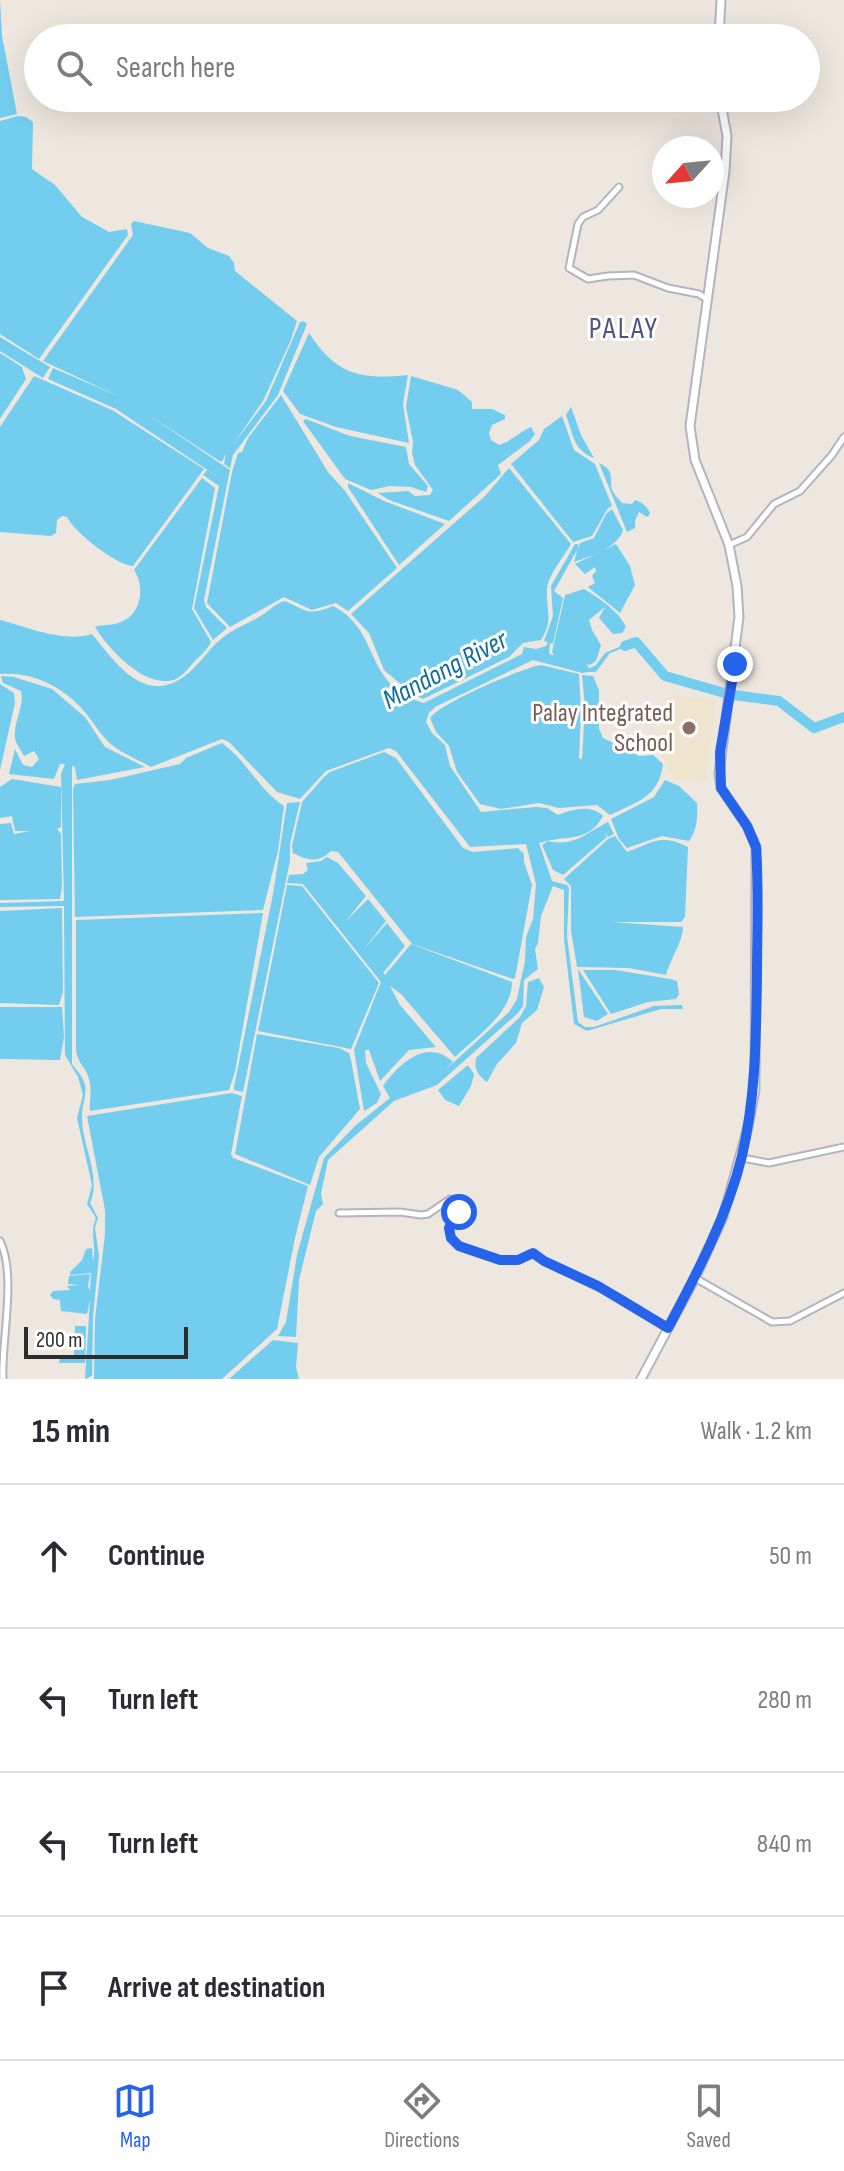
<!DOCTYPE html>
<meta charset="utf-8">
<style>
body{margin:0;font-family:"Sofia Sans Condensed",sans-serif;background:#f2f2f3;color:#2b2b33}
.compass{position:absolute;left:652px;top:136px;width:72px;height:72px;border-radius:50%;background:#fff;box-shadow:0 8px 32px #0002;rotate:243deg}
.scale{position:absolute;left:24px;bottom:20px;width:164px;box-sizing:border-box;padding-left:8px;border:4px solid #2c2c2c;border-top:0;font-size:22px;line-height:28px;white-space:nowrap;color:#2c2c2c;-webkit-text-stroke:6px #fff;paint-order:stroke}
.stop{position:absolute;width:24px;height:24px;margin:-18px;border:6px solid #2563eb;border-radius:50%;background:#fff}
.stop.end{background:#2563eb;border-color:#fff;box-shadow:0 2px 8px #0008}
.list{margin:0;padding:0;list-style:none}
h2{display:flex;justify-content:space-between;align-items:center;height:104px;margin:0;padding:0 32px;font-size:34px}
h2 small{font-size:26px;font-weight:400;color:#7c7c81}
.list li{display:grid;grid-template-columns:52px 1fr auto;gap:24px;align-items:center;box-sizing:border-box;height:144px;padding:0 32px;border-top:2px solid #e1e1e2}
.list b{display:block;font-size:30px;white-space:nowrap}
.list em{font-size:26px;font-style:normal;color:#7c7c81}
.icon{flex:none;width:44px;height:44px;fill:none;stroke:currentColor;stroke-width:2;stroke-linecap:round;stroke-linejoin:round}
.map{position:relative;flex:none;width:844px;height:1379px;overflow:hidden}
.search{position:absolute;background:#fff;box-shadow:0 8px 32px #0002;left:24px;right:24px;top:24px;height:88px;display:flex;align-items:center;gap:20px;box-sizing:border-box;padding:0 28px;border-radius:44px;color:#7c7c81;font-size:30px}
.sheet{height:680px;background:#fff}
nav{display:flex;justify-content:space-around;align-items:center;box-sizing:border-box;height:112px;border-top:2px solid #e1e1e2;background:#fff;font-size:22px;color:#7c7c81}
nav a{display:grid;justify-items:center;gap:4px}
nav .on{color:#2563eb}
.map>svg:first-child{display:block}
.education{fill:#efe4ce}
.water{fill:#73cdee}
.lines{fill:none;stroke-linecap:round;stroke-linejoin:round}
.river{stroke:#73cdee;stroke-width:10}
.street-casing{stroke:#b2b5bf;stroke-width:9}
.secondary-casing{stroke:#b2b5bf;stroke-width:11}
.street{stroke:#fff;stroke-width:5}
.secondary{stroke:#fff;stroke-width:7}
.route{stroke:#2563eb;stroke-width:10}
.education-dot{fill:#8d6e63;stroke:#fff;stroke-width:3}
.labels{text-anchor:middle;dominant-baseline:central;stroke-width:6;stroke-linejoin:round;paint-order:stroke}
.education-label{font-size:26px;fill:#785e54;stroke:#fff;text-anchor:end}
.water-label{font-size:28px;font-style:italic;fill:#0f6c9d;stroke:#fff}
.quarter-label{font-size:30px;letter-spacing:2px;fill:#4c557d;stroke:#fff}
</style>
<div class="map">
<svg width="844" height="1379" viewBox="0 0 844 1379">
<rect width="100%" height="100%" fill="#ede7df"/>
<path class="education" d="M670 694 716 700 706 782 673 778 662 756Z"/>
<path class="water" d="M0 0 2 36 17 114 0 118Z
M18 116 26 117 33 122 32 169 55 185 82 217 109 232 127 229 128 235 39 359 0 334V121Z
M134 221 190 233 208 248 229 256 234 263 235 271 297 321 290 342 263 401 232 446 266 401 300 322 304 321 307 324 278 395 233 455 230 468 224 464 226 453 222 462 218 460 149 415 230 470 204 600 206 607 227 628 213 640 194 608 219 486 203 475 207 470 221 479 116 409 48 379 53 368 116 395 43 361 133 235 131 224Z
M309 333C336 375 361 380 408 375L403 404 409 443 336 427 300 414 283 391Z
M0 337 50 367 43 378 0 351Z
M0 353 22 367 26 379 0 419Z
M34 376 112 410 204 469 133 566C116 565 74 532 67 517L62 516 57 520 56 533 51 536 0 532V427Z
M411 376 458 390 472 402V409H492L505 415V419L492 425 489 433 491 440 499 445C512 441 519 432 531 427L535 434 530 441 498 465 501 474 449 521 389 500 378 493 408 491 415 496 430 495 433 490 415 465 412 453 413 442 406 407Z
M281 395 328 472 345 491 397 568 348 611 336 603 312 610 284 597 230 627 207 603 232 472 238 453 242 452 248 438Z
M571 407 581 435 594 458C573 450 573 434 566 415Z
M562 416 574 450 595 464 612 506 608 508 592 536 573 542 511 464 539 440 544 429Z
M306 419 350 436 406 447 409 464 428 486 426 492 411 487 390 486 371 490 345 479 303 421Z
M599 463C618 473 607 478 613 492 615 496 619 499 622 503L632 504 635 500C641 501 649 508 650 514L647 517 639 512 635 521V528L627 532Z
M509 468 571 544C564 557 547 576 547 590 546 612 554 619 541 640L523 643 509 657 423 699 410 692 384 670 369 633 351 614 485 496Z
M202 478 215 488 192 609 211 642C207 650 201 655 195 661 189 667 184 675 176 679 147 691 108 649 95 627 103 624 113 626 121 622 142 614 145 586 134 570Z
M348 483 384 501 445 524 399 565 348 487Z
M612 509 623 530C618 548 590 556 574 562L577 550 554 591 563 598 553 644 550 643 549 657 556 664 590 668 596 665 605 653 636 640 639 642 610 653 596 672H583L533 660 435 707 429 713 426 722 432 733 445 745 450 766 481 812 536 807 547 808 558 815C572 809 592 804 603 816 589 844 561 835 539 843L552 881 567 885 569 888 567 936 578 1022 585 1027H594L654 1006 682 1005 683 1009H661L587 1031 574 1024 564 939V890L553 886 541 916 538 943 535 949 538 969 524 980 523 1006 518 1013 437 1085 394 1101 328 1160 321 1194 323 1204 316 1211 299 1280 296 1337 278 1336 286 1322 297 1255 324 1158 356 1125 390 1098 383 1086C399 1064 427 1037 453 1062L444 1071 509 1012 517 999 525 961 526 937 533 919 536 884 526 844 470 847 396 751 389 748 326 771 300 799 277 792 229 742 222 739 151 767C139 760 123 754 112 745 102 737 96 726 88 716 68 689 34 671 0 674V620C27 627 64 643 92 634 115 662 145 707 186 675 199 665 208 650 221 639 233 628 250 623 264 614 271 609 276 603 285 601 307 611 308 616 333 606 382 631 362 685 424 703L522 654 524 647 536 649 546 646 548 642 544 641 553 616 551 586 575 544H578V549L580 543 594 538 606 514Z
M616 544 630 566 635 585 620 613 588 587 595 583 592 576 596 571 595 567 585 574 575 564Z
M584 589C600 599 618 610 626 627L622 633 613 634 599 618 605 607 589 620 592 630 601 645 596 661 590 665 556 659 552 652 565 595Z
M541 665 579 674 581 711 579 758 582 759 585 707 582 675 593 676 599 690V729L603 738 639 756 653 755 663 764C659 797 637 802 610 815L597 805 559 808 539 803 501 809 480 804 457 772 449 746 436 732 430 718C440 703 522 668 541 665Z
M1 676 14 677 52 689 85 717 105 747 145 767 77 780 75 767 72 766V1064C77 1071 83 1076 85 1085 87 1096 82 1105 82 1116 81 1145 102 1176 90 1203L98 1218 95 1228 99 1256 93 1316 92 1376 85 1379 90 1300 87 1314 61 1311 60 1300 53 1299 50 1295 53 1291 70 1290 67 1286 80 1285 68 1284 69 1276 90 1274 88 1286 90 1291 91 1273 70 1275V1272L82 1260 86 1249 92 1248 93 1261C97 1245 89 1236 96 1218L87 1204 92 1185 77 1118 83 1095 78 1077 65 1055 64 906 0 907V903L64 901 61 774 65 764H60L54 779 9 774 15 749 23 765 32 767 39 759 34 751 24 756C21 750 16 744 15 738 13 722 25 706 21 691L3 683Z
M0 684 14 693 15 703 0 770Z
M222 743C246 760 259 790 284 806L278 851 263 910 75 917 73 789 75 784 110 780 180 764 186 758Z
M384 752 396 758 463 848 473 852 518 848 524 854V862L532 885 515 978 513 979 412 944 338 852 331 851C318 864 307 860 293 853L292 846 302 802 324 777 330 772Z
M12 779 61 787V827L57 829 61 834 62 887 60 899 0 900V824L11 823 14 834 30 831H15L12 816 0 818V787Z
M665 780 679 786 697 803C698 817 697 830 689 841L662 836 627 848 619 839 611 819 654 797Z
M300 802 290 844V861L243 1092 234 1090V1087L273 894 287 803Z
M608 822 614 834 608 837 604 831 607 837 563 875 553 870 542 845 548 841C575 847 586 833 608 822Z
M615 836 627 852C652 843 661 833 688 847L685 917 681 922H611L683 927C683 941 670 960 666 975L629 968 577 967 571 931V886L564 879 608 839Z
M327 857 338 863 366 896 346 921 368 899 386 921 364 949 387 923 405 946 383 973 385 975 411 944 512 982C512 1013 477 1036 455 1057L401 994 390 986 400 1005 436 1047 409 1050 380 1081 369 1050H365L366 1063 381 1094 377 1103 364 1111 354 1050 381 982 303 884 287 883 289 875 303 874 308 870 306 863 321 861Z
M287 885 302 886 379 983 351 1049 258 1031Z
M62 908 63 992 59 1005 0 1003V911Z
M263 913 235 1072 229 1090 90 1111C89 1100 93 1089 88 1076 85 1067 78 1063 76 1051V920Z
M578 969 608 1014 597 1021 584 1017Z
M583 970H615L670 979 677 981 679 994 676 999 648 1002 611 1014Z
M539 978 544 987 537 1010 522 1023 516 1043 497 1064 487 1082C478 1076 474 1069 476 1058L520 1017 526 1006 528 982Z
M0 1007H62L64 1037 60 1060 0 1059Z
M257 1034 339 1048 349 1053 351 1060 360 1109 319 1157 310 1185 235 1154Z
M468 1065 474 1074 471 1086 459 1106 445 1100 438 1090Z
M232 1093 242 1096 231 1154 233 1158 308 1186 295 1238 277 1329 222 1379H94L95 1319 105 1234V1210L87 1116Z
M75 1326H86L85 1363H59L60 1357 74 1355Z
M273 1340 298 1343 296 1367 299 1379H229Z"/>
<g class="lines">
<path class="river" d="M625 646 636 642 665 676 728 694
M541 657 583 668
M734 695 779 701 814 728 844 717"/>
<g class="street-casing">
<path id="street" d="M619 187 598 210 583 217 578 224 569 268 588 279 608 276 634 275 668 288 699 294 708 300
M729 545 747 537 774 504 800 491 832 455 844 437
M742 1158 769 1163 844 1147
M339 1213 400 1212 421 1215 428 1214 450 1199 460 1205 449 1228 451 1238 459 1246 500 1260H518L533 1253 544 1261 618 1297 668 1328
M0 1241C17 1275 1 1341 3 1379
M695 1278 772 1322 790 1321 844 1293"/>
</g>
<g class="secondary-casing">
<path id="secondary" d="M719 38 721 0
M641 1379 695 1278 723 1217 748 1127 755 1090 756 847 747 826 721 788 719 773 739 617 737 586 729 545 695 460 690 426 725 171 727 136 720 98"/>
</g>
<use href="#street" class="street"/>
<use href="#secondary" class="secondary"/>
</g>
<g class="lines">
<path class="route" d="M459 1212 449 1228 451 1238 459 1246 500 1260H518L533 1253 544 1261 598 1286 668 1328C697 1273 727 1217 742 1156 756 1096 756 1036 757 974 757 932 759 889 756 847L747 826 721 788 720 752 735 664"/>
</g>
<circle class="education-dot" cx="689" cy="728" r="8"/>
<g class="labels">
<g class="education-label">
<text x="673" y="713">Palay Integrated<tspan x="673" dy="30">School</tspan></text>
</g>
<g class="water-label">
<text transform="translate(445 670) rotate(-28)">Mandong River</text>
</g>
<g class="quarter-label">
<text x="624" y="329">PALAY</text>
</g>
</g>
</svg>
<svg class="compass" viewBox="-18 -18 36 36"><path d="M0-13l5 13h-10z" fill="#e53935"/><path d="M0 13l5-13h-10z" fill="#7c7c81"/></svg>
<div class="scale">200 m</div>
<div class="stop" style="left:459px;top:1212px"></div>
<div class="stop end" style="left:735px;top:664px"></div>
<div class="search"><svg class="icon" aria-label="search" viewBox="0 0 24 24"><circle cx="10" cy="10" r="6"/><path d="M15 15l6 6"/></svg>Search here</div>
</div>
<section class="sheet">
<h2>15 min<small>Walk · 1.2 km</small></h2>
<ul class="list">
<li><svg class="icon" aria-label="ahead" viewBox="0 0 24 24"><path d="M12 20V5M6 11l6-6 6 6"/></svg><div><b>Continue</b></div><em>50 m</em></li>
<li><svg class="icon" aria-label="left" viewBox="0 0 24 24"><path d="M17 20v-9H6M10 6l-5 5 5 5"/></svg><div><b>Turn left</b></div><em>280 m</em></li>
<li><svg class="icon" aria-label="left" viewBox="0 0 24 24"><path d="M17 20v-9H6M10 6l-5 5 5 5"/></svg><div><b>Turn left</b></div><em>840 m</em></li>
<li><svg class="icon" aria-label="arrive" viewBox="0 0 24 24"><path d="M6 21V4h12l-3 4 3 4H6"/></svg><div><b>Arrive at destination</b></div></li>
</ul>
</section>
<nav>
<a class="on"><svg class="icon" aria-label="map" viewBox="0 0 24 24"><path d="M3 6l6-2 6 2 6-2v14l-6 2-6-2-6 2zM9 4v14M15 6v14"/></svg>Map</a>
<a><svg class="icon" aria-label="directions" viewBox="0 0 24 24"><path d="M12 3l9 9-9 9-9-9zM9 14v-3h6M13 9l2 2-2 2"/></svg>Directions</a>
<a><svg class="icon" aria-label="saved" viewBox="0 0 24 24"><path d="M7 4h10v16l-5-4-5 4z"/></svg>Saved</a>
</nav>
